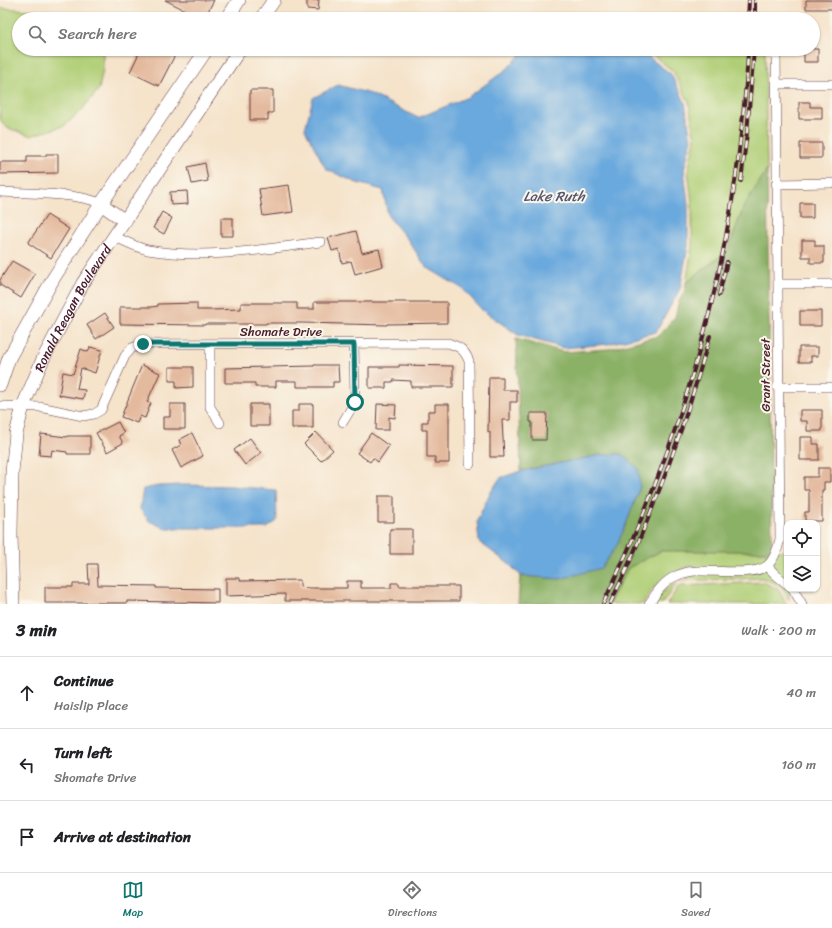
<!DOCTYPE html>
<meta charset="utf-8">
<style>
body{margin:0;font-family:Sriracha,sans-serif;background:#f2f2f2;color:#202124}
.controls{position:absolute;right:12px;bottom:12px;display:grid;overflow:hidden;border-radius:8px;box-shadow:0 1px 3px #0004}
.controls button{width:36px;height:36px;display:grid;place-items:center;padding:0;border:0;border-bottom:1px solid #e0e0e0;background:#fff;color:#202124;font:20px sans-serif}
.stop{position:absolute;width:12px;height:12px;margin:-9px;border:3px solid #0f766e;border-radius:50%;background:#fff}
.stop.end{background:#0f766e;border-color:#fff;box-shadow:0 1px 4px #0008}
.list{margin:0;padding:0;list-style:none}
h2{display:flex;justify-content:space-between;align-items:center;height:52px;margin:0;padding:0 16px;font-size:17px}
h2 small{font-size:13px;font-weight:400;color:#757577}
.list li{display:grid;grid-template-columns:26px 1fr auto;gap:12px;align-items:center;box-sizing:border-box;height:72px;padding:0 16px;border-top:1px solid #e0e0e0}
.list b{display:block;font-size:15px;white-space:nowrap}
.list p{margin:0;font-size:13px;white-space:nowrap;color:#757577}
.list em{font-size:13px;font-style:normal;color:#757577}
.icon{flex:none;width:22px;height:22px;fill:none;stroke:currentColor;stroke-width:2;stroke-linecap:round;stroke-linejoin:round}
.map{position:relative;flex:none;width:832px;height:604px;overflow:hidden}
.search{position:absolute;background:#fff;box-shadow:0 1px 3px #0004;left:12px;right:12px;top:12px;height:44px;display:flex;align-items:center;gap:10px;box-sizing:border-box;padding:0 14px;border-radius:22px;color:#757577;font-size:15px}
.sheet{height:268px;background:#fff}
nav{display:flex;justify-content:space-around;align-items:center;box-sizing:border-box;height:56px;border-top:1px solid #e0e0e0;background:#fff;font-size:11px;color:#757577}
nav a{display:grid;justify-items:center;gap:2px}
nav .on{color:#0f766e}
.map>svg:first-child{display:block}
.green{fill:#afce75;stroke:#7c7650}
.forest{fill:#8bb166;stroke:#6a6848}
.water{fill:#6ba9dd;stroke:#5a6484}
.building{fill:#e4ba9e}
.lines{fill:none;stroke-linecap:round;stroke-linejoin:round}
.street-casing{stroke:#643c43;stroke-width:10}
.secondary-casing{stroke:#643c43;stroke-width:14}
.street{stroke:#fff;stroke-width:9}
.secondary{stroke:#fff;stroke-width:13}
.rail-casing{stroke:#4a1f2b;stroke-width:4}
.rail{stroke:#fbf7ec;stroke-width:2.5;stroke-dasharray:8;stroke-linecap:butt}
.route{stroke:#0f766e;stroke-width:5}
.labels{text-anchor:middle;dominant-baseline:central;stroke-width:4;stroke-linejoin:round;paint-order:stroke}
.street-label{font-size:13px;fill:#4a1f2b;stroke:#fbf7ec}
.water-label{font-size:14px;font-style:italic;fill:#575672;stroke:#fbf7ec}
</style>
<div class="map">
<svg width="832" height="604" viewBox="0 0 832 604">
<rect width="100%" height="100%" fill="#fbf7ec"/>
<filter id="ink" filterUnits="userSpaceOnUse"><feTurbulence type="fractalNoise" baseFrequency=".025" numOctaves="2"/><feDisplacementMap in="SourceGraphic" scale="8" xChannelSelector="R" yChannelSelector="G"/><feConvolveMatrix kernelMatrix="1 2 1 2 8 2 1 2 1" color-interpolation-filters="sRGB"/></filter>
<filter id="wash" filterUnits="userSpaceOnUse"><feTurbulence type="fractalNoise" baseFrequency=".012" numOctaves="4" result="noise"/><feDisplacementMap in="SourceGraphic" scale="16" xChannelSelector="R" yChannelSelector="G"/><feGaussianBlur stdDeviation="0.9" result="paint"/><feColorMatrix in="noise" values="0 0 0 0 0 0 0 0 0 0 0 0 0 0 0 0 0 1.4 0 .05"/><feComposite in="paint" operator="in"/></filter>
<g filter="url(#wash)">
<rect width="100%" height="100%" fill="#f5e3ca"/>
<path class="green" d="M0 8 63 12 74 19H19V49H101L103 53V69L99 89 81 111 64 126 31 136 5 127 0 119Z
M645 49H765L767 170 744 206 728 250 686 283 692 247V204L688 170 695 140 689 102 673 71Z
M661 551H787V589H789V600L781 586 762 578 678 581 662 604H654C666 585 676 581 696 575L694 565C665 574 659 578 643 604H609L628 568Z
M763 582 778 589 787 604H667L679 586Z"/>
<path class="forest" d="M767 170 772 551H661L628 568 609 604H518L520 576 601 568C620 542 629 517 640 487L621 454 600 455 521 471 516 339 564 352 608 349 658 336 675 317 679 301 684 292 686 283 728 250 744 206Z"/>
<path class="water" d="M526 49H638L671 74 685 102 691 141 684 170 688 204V246L680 289 656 332 608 344 564 348 518 335 482 310 463 289 426 267 408 240 388 216 383 190 357 183 326 169 305 129 313 98 338 85 371 94 418 118 468 97 507 69Z
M621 454 638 468 640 487 627 522 616 547 601 568 560 579 521 576 509 564 479 542 477 521 489 495 500 478 521 471 600 455Z
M183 485 232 486 276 490 277 521 267 528H165L149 521 140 509 143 489 158 486Z"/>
<g id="blocks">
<path class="building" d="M165 0H214L204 19H181L185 10Z
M307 0H319L318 10 307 9Z
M806 0H832V9H806Z
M141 49H162L175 55 159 86 130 72Z
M804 49H818V62H804Z
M250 90H273V113H268V120H250Z
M799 102H810V107H822V119H799Z
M800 143H822V158H800Z
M46 154H58V173L0 174V162H27V156H46Z
M205 163 208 181 192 184 188 167Z
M289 185 293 212 263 216 259 189Z
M187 191 188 204 171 205 170 192Z
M800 203H813V218H800Z
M162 212 172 218 164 234 153 228Z
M47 215 69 229 51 258 28 243Z
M221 218H233V236H221Z
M356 231 362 253 379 249 383 266 355 274 351 261 342 263 339 249 332 251 328 238Z
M802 240H815V246H824V263H810V257H802Z
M12 261 35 274 21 298 0 285V280Z
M314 302H447V323L387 324V325L302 323H266V324H205V325L120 324V307H152L158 306V304L197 303V310H212L241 309V303H297V309H314Z
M800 311H821V326H800Z
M105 313 114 327 96 339 87 325Z
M90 347 102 350 95 373 81 368 77 389 85 390 83 399 59 395 63 372 73 374 81 349 88 352Z
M799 347H818V356H811V362H799Z
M142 365 160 373 147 402 151 403 145 418 140 416 137 423 121 417Z
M314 365H338L339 382H333V387H297V381H276V387H255V383H225V368L314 366Z
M399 365 453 366V387H411V381L393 380V382H386V388H369V367H399Z
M169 367H193V387L176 388V381H169Z
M489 377H503V390H517V402H510V420H502L504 457H490V432H488Z
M170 404H185V429H163V417H170Z
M250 404H269V426H250Z
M299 404H313V428H292V411H299Z
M377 404 396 405 395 418 389 417V430H376Z
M435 404H449V463H435V457H427V430H422V422H428V411H435Z
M800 410H822V431H807V421H800Z
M530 413H547L546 440H532V422H530Z
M118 422 124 433 119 436 123 443 107 452 96 433Z
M316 432 333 450 321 461 304 444Z
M192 433 203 456 181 468 172 450 181 445 179 440Z
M371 433 389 446 378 462 373 458 370 462 357 453Z
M41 434 67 437V436H90V454H67V452L52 450 51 456 39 455Z
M800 437H813V444H819V460H800Z
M250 438 261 453 245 465 234 450Z
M818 468H830V482H824V490H822V521H805V512H809V490H804V477H818Z
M378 496H394V522H378Z
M390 529H412V554H390Z
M88 564H97L98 585 156 586V588L218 589V603L127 601V603H45V587H73V584H89Z
M226 578H240V581L300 580V587L309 588H347V581H361V588H391V583H399V586H459V601H285V594L226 596Z"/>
</g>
</g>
<g filter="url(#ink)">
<use href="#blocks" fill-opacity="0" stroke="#643c43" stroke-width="1"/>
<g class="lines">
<g class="street-casing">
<path id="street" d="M776 84H832
M776 184 832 183
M0 192C24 193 83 193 101 204
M115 237C125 241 137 248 148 250 206 260 265 249 321 242
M778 284H832
M210 344V407L220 423
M777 387H832
M0 406 40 407 83 416 94 414 101 410 125 356 132 348 143 344 448 343C460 347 464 349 469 361L470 464
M343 422 355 402 354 344
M767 566 776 575 787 584
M793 589 802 604
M649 604C656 593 664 581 676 576 683 573 690 571 697 571 715 570 753 576 767 566 775 559 778 548 780 539L776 49"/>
</g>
<g class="secondary-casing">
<g id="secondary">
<path d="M227 19 239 0"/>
<path d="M261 19 274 0"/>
<path d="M101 204 125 221"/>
<path d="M0 385 9 358 53 279 101 204 207 49"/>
<path id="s1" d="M13 604 11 535 12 472 16 434 23 406 43 359 83 283 240 49"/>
</g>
</g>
<use href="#street" class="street"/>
<use href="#secondary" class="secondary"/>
<g class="rail-casing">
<path id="rail" d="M748 19 749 0
M755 19V0
M741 181 747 133 754 49
M719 295 727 262
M603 604C671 464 718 315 738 160 742 123 747 86 748 49
M610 604C652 518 684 429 710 336"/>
</g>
<use href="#rail" class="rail"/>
</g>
</g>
<g class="lines" filter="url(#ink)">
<path class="route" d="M143 344H354L355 402"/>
</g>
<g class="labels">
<g class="street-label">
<text stroke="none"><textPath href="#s1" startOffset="309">Ronald Reagan Boulevard</textPath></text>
<text x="281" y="331">Shomate Drive</text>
<text transform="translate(765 375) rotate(-90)">Grant Street</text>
</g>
<g class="water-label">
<text x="554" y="196">Lake Ruth</text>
</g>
</g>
</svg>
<div class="controls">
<button><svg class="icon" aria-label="locate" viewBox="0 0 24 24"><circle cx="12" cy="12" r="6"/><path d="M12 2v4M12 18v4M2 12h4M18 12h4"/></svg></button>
<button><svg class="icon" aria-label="layers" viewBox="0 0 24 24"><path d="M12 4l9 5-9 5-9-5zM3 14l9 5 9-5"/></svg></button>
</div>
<div class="stop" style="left:355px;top:402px"></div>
<div class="stop end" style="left:143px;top:344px"></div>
<div class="search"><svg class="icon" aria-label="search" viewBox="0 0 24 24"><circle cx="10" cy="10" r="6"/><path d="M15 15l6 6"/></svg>Search here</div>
</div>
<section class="sheet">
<h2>3 min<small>Walk · 200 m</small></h2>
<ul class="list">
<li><svg class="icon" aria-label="ahead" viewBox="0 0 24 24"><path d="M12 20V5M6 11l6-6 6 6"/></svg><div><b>Continue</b><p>Haislip Place</p></div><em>40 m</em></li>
<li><svg class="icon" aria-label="left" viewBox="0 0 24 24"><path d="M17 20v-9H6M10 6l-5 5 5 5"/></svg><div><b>Turn left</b><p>Shomate Drive</p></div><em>160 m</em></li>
<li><svg class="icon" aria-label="arrive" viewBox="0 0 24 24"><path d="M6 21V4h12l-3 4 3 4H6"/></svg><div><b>Arrive at destination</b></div></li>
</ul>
</section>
<nav>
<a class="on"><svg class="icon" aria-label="map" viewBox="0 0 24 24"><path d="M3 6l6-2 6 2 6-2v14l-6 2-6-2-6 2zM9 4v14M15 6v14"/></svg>Map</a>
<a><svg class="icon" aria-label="directions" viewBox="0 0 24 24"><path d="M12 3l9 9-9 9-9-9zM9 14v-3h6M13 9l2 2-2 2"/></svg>Directions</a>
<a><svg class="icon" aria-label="saved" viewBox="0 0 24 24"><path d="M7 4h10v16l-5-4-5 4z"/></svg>Saved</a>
</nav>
